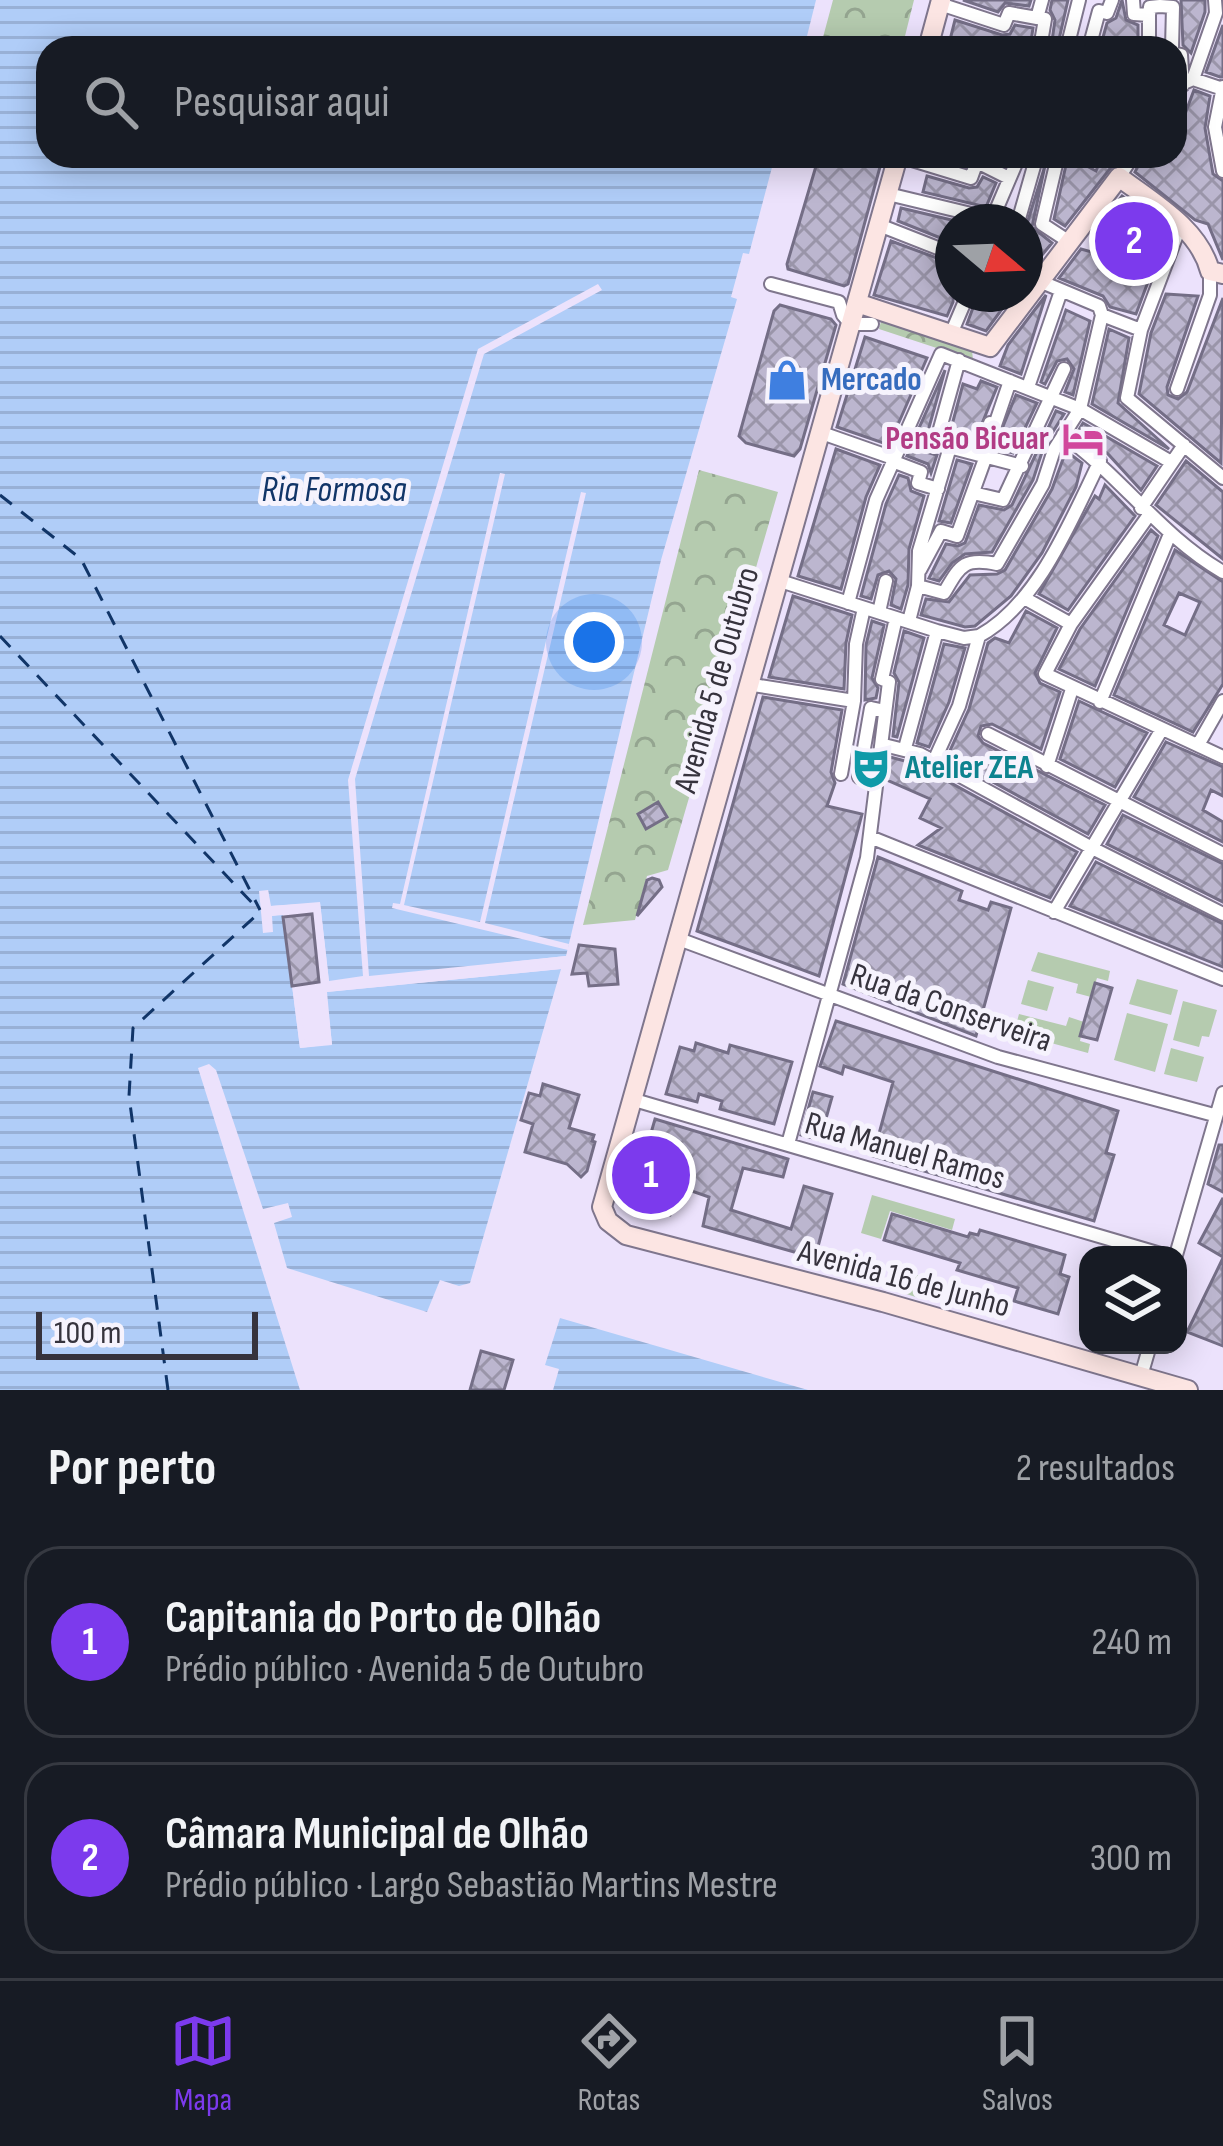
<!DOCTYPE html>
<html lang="pt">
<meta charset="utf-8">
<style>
body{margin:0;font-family:"Sofia Sans Condensed",sans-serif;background:#20242c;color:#f1f3f6}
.controls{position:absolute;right:36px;bottom:36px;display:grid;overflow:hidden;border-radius:24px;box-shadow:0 6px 30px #0003}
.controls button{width:108px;height:108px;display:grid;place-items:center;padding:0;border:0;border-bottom:3px solid #363941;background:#171b24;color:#f1f3f6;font:60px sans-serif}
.compass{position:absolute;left:935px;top:204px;width:108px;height:108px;border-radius:50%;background:#171b24;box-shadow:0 6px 30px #0003;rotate:109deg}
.scale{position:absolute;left:36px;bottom:30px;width:222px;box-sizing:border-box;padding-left:12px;border:6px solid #36333d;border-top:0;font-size:33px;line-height:42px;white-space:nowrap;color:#36333d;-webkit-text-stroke:9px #f6f3fd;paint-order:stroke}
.you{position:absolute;left:594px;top:642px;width:42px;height:42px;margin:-30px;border:9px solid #fff;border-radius:50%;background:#1a73e8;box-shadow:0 0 0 18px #1a73e833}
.badge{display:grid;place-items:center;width:78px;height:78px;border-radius:50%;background:#7c3aed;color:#fff;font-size:39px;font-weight:700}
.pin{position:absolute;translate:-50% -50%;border:6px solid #fff;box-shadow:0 3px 12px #0006}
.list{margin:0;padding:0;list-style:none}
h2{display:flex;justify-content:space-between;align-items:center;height:156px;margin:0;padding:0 48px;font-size:51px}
h2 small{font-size:39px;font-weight:400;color:#9ea1a6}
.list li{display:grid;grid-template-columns:78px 1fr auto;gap:36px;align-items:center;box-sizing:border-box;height:192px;margin:0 24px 24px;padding:0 24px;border:3px solid #363941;border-radius:36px}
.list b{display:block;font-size:45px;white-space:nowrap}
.list p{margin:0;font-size:39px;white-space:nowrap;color:#9ea1a6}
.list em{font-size:39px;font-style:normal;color:#9ea1a6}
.icon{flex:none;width:66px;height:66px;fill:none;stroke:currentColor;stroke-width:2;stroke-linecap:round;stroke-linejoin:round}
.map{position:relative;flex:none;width:1223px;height:1390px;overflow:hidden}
.search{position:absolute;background:#171b24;box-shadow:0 6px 30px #0003;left:36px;right:36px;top:36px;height:132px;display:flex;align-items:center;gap:30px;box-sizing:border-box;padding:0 42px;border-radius:36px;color:#9ea1a6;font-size:45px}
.sheet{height:588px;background:#171b24}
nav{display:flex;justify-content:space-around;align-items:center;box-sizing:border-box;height:168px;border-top:3px solid #363941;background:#171b24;font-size:33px;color:#9ea1a6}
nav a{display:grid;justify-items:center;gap:6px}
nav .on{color:#7c3aed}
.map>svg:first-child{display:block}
.grass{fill:#b5cbaf}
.park{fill:url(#park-crowns)}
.water{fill:url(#water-rules)}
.pier{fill:#ece2fc;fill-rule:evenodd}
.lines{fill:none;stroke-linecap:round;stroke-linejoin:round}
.ferry{stroke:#113568;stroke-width:3;stroke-dasharray:15 12;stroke-linecap:butt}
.building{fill:url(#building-cross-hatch);stroke:#746e86;stroke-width:3;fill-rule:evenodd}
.street-casing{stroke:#7f768d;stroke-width:16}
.secondary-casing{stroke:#7f768d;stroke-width:22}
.street{stroke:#fff;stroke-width:12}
.secondary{stroke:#fce5e3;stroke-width:18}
.labels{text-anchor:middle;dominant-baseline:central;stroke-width:10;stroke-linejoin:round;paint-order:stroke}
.shop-label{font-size:33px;font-weight:bold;fill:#366cbe;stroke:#f6f3fd;text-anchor:start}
.hotel-label{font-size:33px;font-weight:bold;fill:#b23c85;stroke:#f6f3fd;text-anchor:end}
.street-label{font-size:33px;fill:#36333d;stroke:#f6f3fd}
.culture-label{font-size:33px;font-weight:bold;fill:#0d838f;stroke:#f6f3fd;text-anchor:start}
.water-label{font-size:36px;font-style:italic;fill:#113568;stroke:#f6f3fd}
</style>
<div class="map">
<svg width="1223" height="1390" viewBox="0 0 1223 1390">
<defs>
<pattern id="park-crowns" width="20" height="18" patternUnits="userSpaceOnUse" patternTransform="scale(3)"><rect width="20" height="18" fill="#b5cbaf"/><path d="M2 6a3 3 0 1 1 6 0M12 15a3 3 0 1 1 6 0" fill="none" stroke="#94a590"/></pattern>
<pattern id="water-rules" width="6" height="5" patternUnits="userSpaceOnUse" patternTransform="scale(3)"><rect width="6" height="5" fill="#b0cdf8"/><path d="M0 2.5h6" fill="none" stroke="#98b0d6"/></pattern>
<pattern id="building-cross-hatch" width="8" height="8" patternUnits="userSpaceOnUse" patternTransform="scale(3)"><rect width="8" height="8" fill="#bcb6cf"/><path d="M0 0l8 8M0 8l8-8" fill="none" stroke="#9a95a9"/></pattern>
</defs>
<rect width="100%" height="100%" fill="#ece2fc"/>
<path class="grass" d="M1038 952 1110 971 1108 981 1097 978 1091 997 1076 993 1078 984 1031 971Z
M1137 979 1178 990 1171 1015 1129 1004Z
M1028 980 1054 987 1047 1011 1021 1004Z
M1183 1001 1217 1010 1209 1037 1202 1036 1199 1047 1173 1040Z
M1127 1013 1168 1024 1155 1072 1114 1060Z
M1019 1014 1066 1026 1069 1017 1084 1022 1080 1041 1090 1044 1088 1053 1014 1033Z
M1171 1048 1204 1057 1197 1082 1164 1074Z
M872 1195 955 1219 952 1230 890 1211 881 1239 861 1233Z
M903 1271 928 1278 922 1299 897 1291Z"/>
<path class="park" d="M833 0H914L902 48H849L822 41Z
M883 314 972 350 973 360 879 329Z
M699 470 778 492 668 870 647 876 635 920 583 925Z"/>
<path class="water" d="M0 0H816L804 48H48V156H775L749 254 743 253 731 297 737 299 661 560 566 956 329 982 320 903 270 906 268 890 263 933 271 916 283 914 300 1048 332 1044 326 992 561 969 470 1283 459 1286 440 1280 427 1312 287 1268 274 1223 292 1217 288 1203 263 1209 216 1070 209 1064 198 1068 300 1390H0Z
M560 1318 808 1390H553L559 1369 545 1365Z"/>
<path class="pier" d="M598 284 602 290 484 354 355 779 369 976 566 956 564 962 476 971 563 963 561 969 327 992 332 1045 300 1048 283 915 272 916 273 932 263 933 259 891 268 890 271 906 320 902 329 981 363 976 348 780 478 349ZM315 909 325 986 320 992 326 1039 305 1041 288 911Z
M500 473 505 474 404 905 480 922 581 492 586 493 485 923 569 944 568 950 392 908 393 903 400 904Z"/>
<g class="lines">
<path class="ferry" d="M0 495 81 559 260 910
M0 636 255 906
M168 1390 129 1096 133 1028 260 912"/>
</g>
<path class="building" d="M963 0H1031L1029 6 1005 3 998 12Z
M1052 0H1068L1057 48H1051L1055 20 1050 10Z
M1122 0 1126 20 1138 25V48H1100L1107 23 1116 18Z
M1181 0H1205V12L1191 53 1183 45Z
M955 20 1002 35 1010 34 1015 25 1033 28 1030 48H948Z
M1223 25V77H1220L1206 72Z
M1194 90 1210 96 1205 128 1213 174 1223 181V260L1208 224 1195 220 1135 172 1143 156H1175V141Z
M819 156H883L848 284 844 286 788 269 787 264Z
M1037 156H1047L1032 227 1052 243 1032 267 1025 265V230L1044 169 1042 160Z
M1068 156 1096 171 1102 156H1120L1065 226 1054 219Z
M927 176 969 188 977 187 983 177 996 183 986 207 923 192Z
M1122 196 1167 231 1136 314 1110 307 1103 296 1059 278 1081 249 1095 253 1108 214Z
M901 208 960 222H953V243L898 221Z
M891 241 953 264V302L947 316 874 295Z
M978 294H1013L986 331 967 324Z
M1166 294 1198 296 1167 387 1168 395 1178 399 1187 392 1223 298 1221 463 1139 394 1151 333Z
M1046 295 1021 374 1000 366 1008 345Z
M780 305 831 319 836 325 800 449 794 456 746 443 739 436 774 311Z
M1066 310 1090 321 1073 395 1065 392 1074 369 1067 359 1057 361 1045 384 1041 382Z
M1109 329 1129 338 1118 403 1169 449 1092 404Z
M865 337 927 358 889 445 837 427Z
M945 370 928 431 919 428Z
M981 381 997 387 974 443 949 436 963 384 977 389Z
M1016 395 1037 403 1013 453 994 448Z
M1056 411 1064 414 1044 446 1033 480 992 552 965 554 952 563 939 581 929 578 946 544 958 546 965 543 979 505 1004 510 1012 505Z
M1083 423 1157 466 1141 490 1108 454 1077 433Z
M911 448 937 455 931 473 928 464 907 456Z
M836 449 880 465 866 497 841 589 798 576Z
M1066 451 1082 463 1076 487 1042 553 1011 596 975 626 965 627 921 615 926 599 949 602 970 575 997 574 1005 570 1052 489Z
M957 460 972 464 951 523 939 521Z
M1186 461 1223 492V559L1156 505Z
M899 475 908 478 911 491 924 496 909 549 908 585 901 609 891 605 896 579 889 571 878 575 871 599 861 596 886 504Z
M1105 485 1135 516 1068 610 1039 594 1095 496 1099 499Z
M1151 530 1158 536 1095 686 1059 669 1080 629Z
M1175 550 1223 582V684L1193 732 1114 695ZM1179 593 1200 602 1185 635 1164 625Z
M793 596 852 615 846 643 844 689 769 677Z
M1026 611 1057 628 1035 673 1040 683 1060 692 1041 749 992 724 981 726 978 736 983 743 1105 805 1088 834 947 757 969 709 988 643 995 638 1009 643Z
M872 621 884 625 872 678 878 688 876 698 865 700 866 645Z
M904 631 924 638 897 737 893 736 899 682 894 673Z
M944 644 965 648 949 702 929 747 917 743Z
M763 697 842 710 831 772 835 783 827 806 862 814 819 976 697 931Z
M1079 701 1147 733 1115 787 1060 759Z
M1166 742 1223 767V796L1211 790 1203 810 1223 822V842L1134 797Z
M890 757 916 764 1077 852 1050 898 918 845 941 828 920 818 930 799 887 780Z
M658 802 667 817 646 829 638 814Z
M1123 815 1223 864V902L1107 844Z
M878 857 962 891 959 900 988 910 991 902 1011 908 976 1036 843 984Z
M1096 862 1223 924V967L1070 906Z
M652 878 659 880 662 887 637 916 647 880Z
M312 914 319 982 292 986 283 917Z
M579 945 615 949 618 984 589 986 587 973 572 974Z
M1095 983 1112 988 1097 1040 1080 1036Z
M836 1021 1118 1111 1106 1153 1114 1155 1094 1221 873 1156 893 1082 844 1066 842 1074 820 1066Z
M696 1043 728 1053 730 1045 792 1062 774 1124 720 1109 722 1101 699 1094 697 1102 666 1094 680 1047 694 1051Z
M543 1084 579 1095 569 1128 594 1135 592 1141 595 1142 587 1171 581 1177 567 1164 525 1152 533 1124 521 1120 529 1093 540 1096Z
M813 1092 832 1097 820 1140 801 1135Z
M655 1119 788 1159 783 1177 743 1168 731 1210 791 1229 804 1186 832 1194 815 1258 703 1226 709 1197 686 1189 690 1174 666 1167 659 1194 675 1199 670 1215 631 1203Z
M1219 1145H1223V1192L1208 1184Z
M1223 1198V1257L1199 1243Z
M892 1214 968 1237 970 1233 978 1235 980 1230 1065 1255 1060 1274 1069 1277 1058 1314 1014 1301 1018 1288 957 1270 960 1263 884 1240Z
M1223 1258V1346L1187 1332Z
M481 1351 513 1360 504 1390H470Z"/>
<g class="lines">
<g class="street-casing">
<path id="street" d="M1133 0 1134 14 1149 15 1150 7 1160 6
M940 4 1004 25 1009 13 1037 18
M1160 6 1173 7 1172 48
M1040 48 1045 19 1037 18 1042 0
M1067 48 1079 0
M1089 48 1099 11 1107 13 1112 0
M1149 48V15
M1175 54 1181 55 1183 85
M1193 79 1216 13 1215 0
M1223 87 1215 127 1223 171
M1175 95 1184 83 1193 79 1223 89
M899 156 971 178 979 156
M1058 156 1042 224 1068 241
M977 162 1009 178
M1119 177 1133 156
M888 194 992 219
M991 222 1017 161 1014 156
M1018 222 1034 166
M879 225 953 254
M1025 275 1099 306 1102 315 1141 330 1127 398 1223 478
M771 284 839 302 843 315 851 324H872
M1141 330 1181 224
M951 334 968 294
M1028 387 1061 291
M1177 389 1210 295V271
M819 432 893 458
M903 435 1022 466
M1063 435C1121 476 1161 536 1223 572
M936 443 959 360
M981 455 990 423 995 425 1010 381
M892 461 921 472 918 483 938 489
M973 493 1003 500 1064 369
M1141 508 1184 445
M1149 515 1071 624 1045 674 1223 757
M920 570 941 531 957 536 986 456
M777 580 937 631 964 638 979 636
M918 586 944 593C960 566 963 557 997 564L1043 484 1054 450 1080 409 1102 315
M1026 599 1071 624
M848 603 876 500 941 354 1080 409 1171 462
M879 612 886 581
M909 621 918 586 919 551 950 447
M747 684 854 701
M1100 702 1170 534
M988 734 1223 854
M884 745 920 754 1092 848 1223 914
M1198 745 1223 701
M905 748 937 631
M934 761 959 706 979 636C1038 604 1071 520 1100 461
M1047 766 1072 689
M841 774 854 701 856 644 864 608
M859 777 871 708 885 711
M870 837 1223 979
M1054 912 1162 729
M676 938 998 1057 1214 1115
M631 1099 1164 1255
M788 1144 867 858 889 682 882 679 896 618
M1176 1255 1223 1093
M1141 1376 1150 1345"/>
</g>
<g class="secondary-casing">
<path id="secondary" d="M928 48 941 0
M898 156 602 1207 608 1221 626 1235 883 1302 1188 1390
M857 303 990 347 1119 177C1152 202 1199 228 1210 271L1223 274"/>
</g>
<use href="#street" class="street"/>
<use href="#secondary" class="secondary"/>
</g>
<defs>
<g id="shop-bare" transform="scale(3.24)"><path d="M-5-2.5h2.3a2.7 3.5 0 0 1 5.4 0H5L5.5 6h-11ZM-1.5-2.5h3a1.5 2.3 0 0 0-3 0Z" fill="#3f7fe0" stroke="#f6f3fd" stroke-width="2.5" paint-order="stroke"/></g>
<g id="hotel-bare" transform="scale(3.24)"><path d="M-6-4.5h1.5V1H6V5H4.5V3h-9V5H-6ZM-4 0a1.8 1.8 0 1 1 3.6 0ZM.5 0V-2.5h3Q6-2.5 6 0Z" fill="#d1479c" stroke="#f6f3fd" stroke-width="2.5" paint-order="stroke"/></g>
<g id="theatre-bare" transform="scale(3.24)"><path d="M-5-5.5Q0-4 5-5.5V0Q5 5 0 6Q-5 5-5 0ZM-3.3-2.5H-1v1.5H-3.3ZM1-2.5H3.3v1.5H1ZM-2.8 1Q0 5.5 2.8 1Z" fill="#0f9aa8" stroke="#f6f3fd" stroke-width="2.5" paint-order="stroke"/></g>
</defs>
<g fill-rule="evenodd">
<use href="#shop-bare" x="787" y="380"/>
<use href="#hotel-bare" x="1083" y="439"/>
<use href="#theatre-bare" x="871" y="768"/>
</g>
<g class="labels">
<g class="shop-label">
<text x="821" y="380">Mercado</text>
</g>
<g class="hotel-label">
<text x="1049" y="439">Pensão Bicuar</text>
</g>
<g class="street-label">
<text transform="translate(717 680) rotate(-74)">Avenida 5 de Outubro</text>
<text transform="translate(951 1008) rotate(19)">Rua da Conserveira</text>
<text transform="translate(905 1151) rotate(16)">Rua Manuel Ramos</text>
<text transform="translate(904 1279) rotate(15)">Avenida 16 de Junho</text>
</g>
<g class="culture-label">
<text x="905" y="768">Atelier ZEA</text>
</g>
<g class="water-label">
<text x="334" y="490">Ria Formosa</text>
</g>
</g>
</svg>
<div class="controls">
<button><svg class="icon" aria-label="layers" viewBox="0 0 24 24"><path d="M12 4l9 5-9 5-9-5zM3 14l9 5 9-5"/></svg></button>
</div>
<svg class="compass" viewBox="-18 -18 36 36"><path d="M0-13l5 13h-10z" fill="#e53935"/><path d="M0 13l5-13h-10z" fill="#9ea1a6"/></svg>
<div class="scale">100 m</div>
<div class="you"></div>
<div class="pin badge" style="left:651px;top:1175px">1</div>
<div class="pin badge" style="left:1134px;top:241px">2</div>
<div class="search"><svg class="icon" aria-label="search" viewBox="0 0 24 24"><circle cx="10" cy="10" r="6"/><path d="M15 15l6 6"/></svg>Pesquisar aqui</div>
</div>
<section class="sheet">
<h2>Por perto<small>2 resultados</small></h2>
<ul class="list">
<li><span class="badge">1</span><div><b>Capitania do Porto de Olhão</b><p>Prédio público · Avenida 5 de Outubro</p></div><em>240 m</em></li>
<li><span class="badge">2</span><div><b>Câmara Municipal de Olhão</b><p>Prédio público · Largo Sebastião Martins Mestre</p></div><em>300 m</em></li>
</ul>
</section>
<nav>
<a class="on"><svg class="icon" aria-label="map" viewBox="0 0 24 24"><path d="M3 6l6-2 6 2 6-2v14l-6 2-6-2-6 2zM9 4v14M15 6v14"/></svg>Mapa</a>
<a><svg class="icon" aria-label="directions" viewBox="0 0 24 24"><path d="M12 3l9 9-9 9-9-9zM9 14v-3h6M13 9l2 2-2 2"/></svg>Rotas</a>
<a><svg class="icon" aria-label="saved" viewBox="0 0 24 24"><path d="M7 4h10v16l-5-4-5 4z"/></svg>Salvos</a>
</nav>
